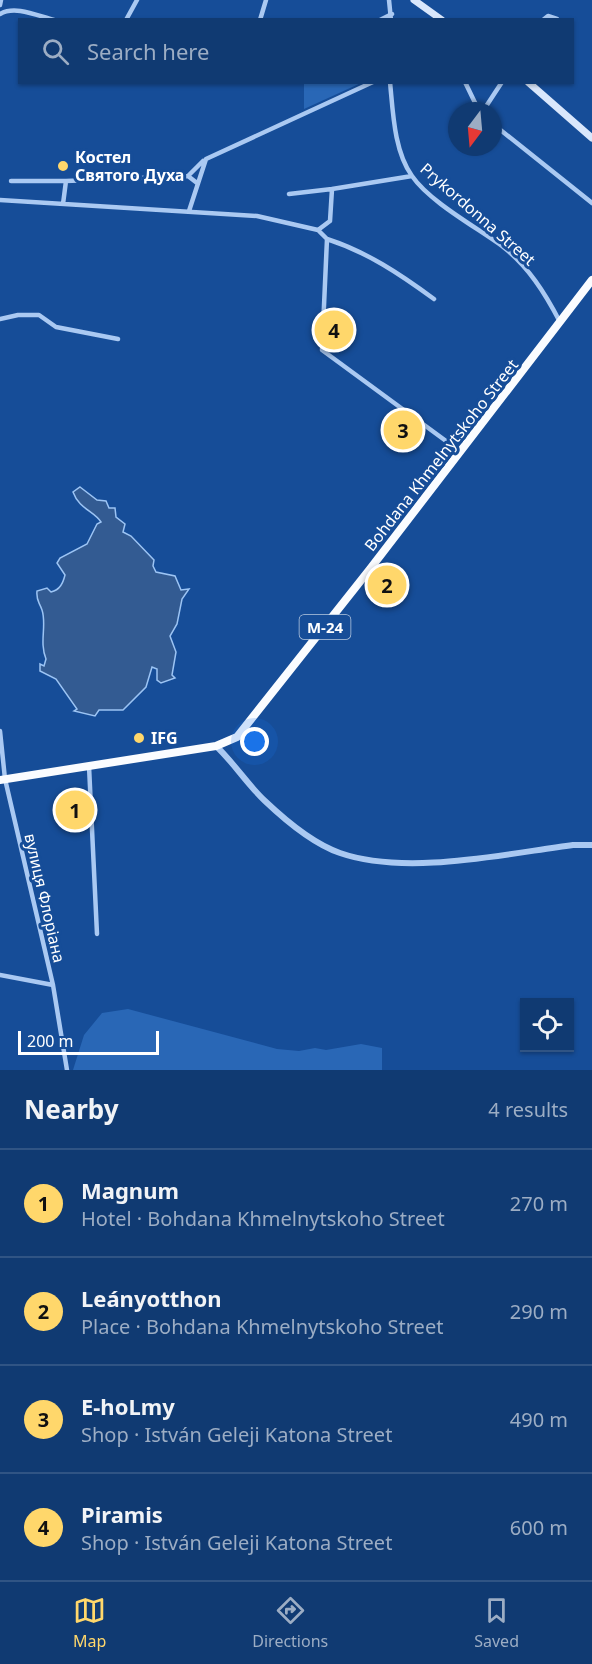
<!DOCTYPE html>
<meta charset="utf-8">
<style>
body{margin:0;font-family:"Noto Sans",sans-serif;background:#1e457a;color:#f1f3f6}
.controls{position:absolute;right:18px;bottom:18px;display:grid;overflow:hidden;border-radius:0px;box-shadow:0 2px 4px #0004}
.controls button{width:54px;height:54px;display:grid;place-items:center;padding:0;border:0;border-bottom:2px solid #305484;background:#103a72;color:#f1f3f6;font:30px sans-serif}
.compass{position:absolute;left:448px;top:102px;width:54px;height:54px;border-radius:50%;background:#103a72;box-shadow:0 2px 4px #0004;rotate:196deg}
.scale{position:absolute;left:18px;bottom:15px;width:141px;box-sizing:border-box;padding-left:6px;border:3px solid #fff;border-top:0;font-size:16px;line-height:21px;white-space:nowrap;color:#fff;-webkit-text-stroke:4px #164d98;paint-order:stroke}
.you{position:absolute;left:255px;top:742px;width:21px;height:21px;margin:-15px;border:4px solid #fff;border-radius:50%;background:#1a73e8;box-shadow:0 0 0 9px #1a73e833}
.badge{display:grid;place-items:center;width:39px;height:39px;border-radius:50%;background:#ffd76b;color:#111;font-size:20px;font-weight:700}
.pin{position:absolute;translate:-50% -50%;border:3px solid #fff;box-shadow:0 2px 6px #0006}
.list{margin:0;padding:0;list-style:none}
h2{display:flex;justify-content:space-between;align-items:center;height:78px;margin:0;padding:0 24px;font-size:26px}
h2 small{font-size:20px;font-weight:400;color:#9cadc4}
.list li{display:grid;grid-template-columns:39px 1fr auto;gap:18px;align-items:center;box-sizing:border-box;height:108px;padding:0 24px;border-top:2px solid #305484}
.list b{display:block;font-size:22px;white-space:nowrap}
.list p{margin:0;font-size:20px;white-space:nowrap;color:#9cadc4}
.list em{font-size:20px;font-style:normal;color:#9cadc4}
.icon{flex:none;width:33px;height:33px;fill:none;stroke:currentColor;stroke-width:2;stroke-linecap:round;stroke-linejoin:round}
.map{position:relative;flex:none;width:592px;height:1070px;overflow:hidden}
.search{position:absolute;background:#103a72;box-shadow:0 2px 4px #0004;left:18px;right:18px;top:18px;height:66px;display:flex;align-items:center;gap:15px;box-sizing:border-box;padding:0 21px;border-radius:0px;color:#9cadc4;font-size:22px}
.sheet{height:510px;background:#103a72}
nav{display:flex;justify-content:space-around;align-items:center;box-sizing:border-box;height:84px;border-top:2px solid #305484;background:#103a72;font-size:16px;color:#9cadc4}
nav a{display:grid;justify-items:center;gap:3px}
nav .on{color:#ffd76b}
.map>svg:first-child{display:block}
.green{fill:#2967b6}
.water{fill:#335b92;stroke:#9cc4f4;stroke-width:1.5}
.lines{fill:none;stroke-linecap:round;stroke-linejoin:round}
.minor{stroke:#aac9f2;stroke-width:4.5}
.tertiary{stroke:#aac9f2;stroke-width:6}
.secondary{stroke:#d9e7fc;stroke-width:7}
.trunk{stroke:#fafcff;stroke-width:8}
.poi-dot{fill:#ffd76b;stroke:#164d98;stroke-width:2}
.labels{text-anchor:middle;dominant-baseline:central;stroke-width:6;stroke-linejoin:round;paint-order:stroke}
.shield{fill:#164d98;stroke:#b9cae0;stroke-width:1.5}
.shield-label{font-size:15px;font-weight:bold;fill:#fff}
.poi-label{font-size:16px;font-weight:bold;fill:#fff;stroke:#164d98;text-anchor:start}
.street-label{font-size:16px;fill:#fff;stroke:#164d98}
</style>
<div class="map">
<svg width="592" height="1070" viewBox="0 0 592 1070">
<rect width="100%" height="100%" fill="#164d98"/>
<path class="green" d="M304 83V82L361 83 304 109Z
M128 1009 277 1049 299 1051 315 1048 326 1050 361 1044 382 1048V1070H73L84 1035 102 1013Z"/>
<path class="water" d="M80 487 97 500 106 501 109 508H115L116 517 125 524 123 532 131 536 154 560 153 566 156 572 175 576 181 590 189 589 182 599 177 624 170 636 176 652 172 675 175 678 161 683 157 680V669L152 667 146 687 123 710H99L95 716 74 711 77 709 56 679 40 671V664L44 666 46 659C39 642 47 625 42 610 39 601 36 601 37 591L47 588 51 592C60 590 63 583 65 575L57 563 60 558 87 544 97 524 101 522C94 511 79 509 73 492Z"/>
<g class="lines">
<path class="minor" d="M389 0 391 20
M0 5 1 0
M0 14C15 5 38 16 54 20
M126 20 137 0
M260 20 266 0
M380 20 392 14
M543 20 548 16 557 19
M390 82C393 112 394 151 412 176 430 202 476 227 502 246 528 266 545 293 560 322
M465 82 479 111
M483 111 502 82
M493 124 592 203
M188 176 203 161
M11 181H66
M289 194 332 189
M0 200 257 216 318 230 330 221 332 189 412 176
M63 204 66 181 188 176 197 183
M189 211 206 159 373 82
M318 230 327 239 322 350 461 452
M327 239C367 252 400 274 434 299
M0 319 18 315H39L56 327 118 339
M0 731 5 779 53 985 67 1070
M89 766 97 934
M0 975 53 985"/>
<path class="tertiary" d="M216 746C234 763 247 784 265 801 285 820 314 844 340 853 406 876 504 854 573 845H592"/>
<path class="secondary" d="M414 0 442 20
M528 82 592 138"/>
<path class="trunk" d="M0 780 216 746 237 737 370 569 592 280"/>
</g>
<g class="poi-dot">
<circle cx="63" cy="166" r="6"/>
<circle cx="139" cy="738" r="6"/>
</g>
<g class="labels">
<rect class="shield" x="299.5" y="615" width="51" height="24" rx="4.5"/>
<g class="shield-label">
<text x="325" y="627">М-24</text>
</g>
<g class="poi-label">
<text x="75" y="157">Костел<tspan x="75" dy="18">Святого Духа</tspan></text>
<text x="151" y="738">IFG</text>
</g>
<g class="street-label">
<text transform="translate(478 214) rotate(41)">Prykordonna Street</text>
<text transform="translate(441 455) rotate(-52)">Bohdana Khmelnytskoho Street</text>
<text transform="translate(45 898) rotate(77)">вулиця Флоріана</text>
</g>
</g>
</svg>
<div class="controls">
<button><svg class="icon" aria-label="locate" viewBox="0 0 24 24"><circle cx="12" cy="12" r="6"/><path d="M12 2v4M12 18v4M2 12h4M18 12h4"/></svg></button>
</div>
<svg class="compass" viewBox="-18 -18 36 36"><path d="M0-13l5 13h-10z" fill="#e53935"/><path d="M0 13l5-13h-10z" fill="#9cadc4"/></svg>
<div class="scale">200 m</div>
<div class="you"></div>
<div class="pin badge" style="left:75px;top:810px">1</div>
<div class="pin badge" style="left:387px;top:585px">2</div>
<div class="pin badge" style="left:403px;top:430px">3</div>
<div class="pin badge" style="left:334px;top:330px">4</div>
<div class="search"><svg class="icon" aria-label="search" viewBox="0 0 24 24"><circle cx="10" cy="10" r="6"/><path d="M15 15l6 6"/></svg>Search here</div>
</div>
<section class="sheet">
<h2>Nearby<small>4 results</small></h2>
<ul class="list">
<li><span class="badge">1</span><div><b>Magnum</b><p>Hotel · Bohdana Khmelnytskoho Street</p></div><em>270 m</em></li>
<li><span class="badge">2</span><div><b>Leányotthon</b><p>Place · Bohdana Khmelnytskoho Street</p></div><em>290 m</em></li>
<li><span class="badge">3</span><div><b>E-hoLmy</b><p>Shop · István Geleji Katona Street</p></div><em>490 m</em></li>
<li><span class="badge">4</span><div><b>Piramis</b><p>Shop · István Geleji Katona Street</p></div><em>600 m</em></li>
</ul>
</section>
<nav>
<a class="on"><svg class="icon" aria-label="map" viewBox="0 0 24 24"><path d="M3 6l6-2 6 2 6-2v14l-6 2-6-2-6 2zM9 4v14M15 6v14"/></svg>Map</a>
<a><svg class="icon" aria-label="directions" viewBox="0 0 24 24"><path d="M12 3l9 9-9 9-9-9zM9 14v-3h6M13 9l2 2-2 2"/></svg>Directions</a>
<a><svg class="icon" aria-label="saved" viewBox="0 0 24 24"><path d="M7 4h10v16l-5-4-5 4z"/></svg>Saved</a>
</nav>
